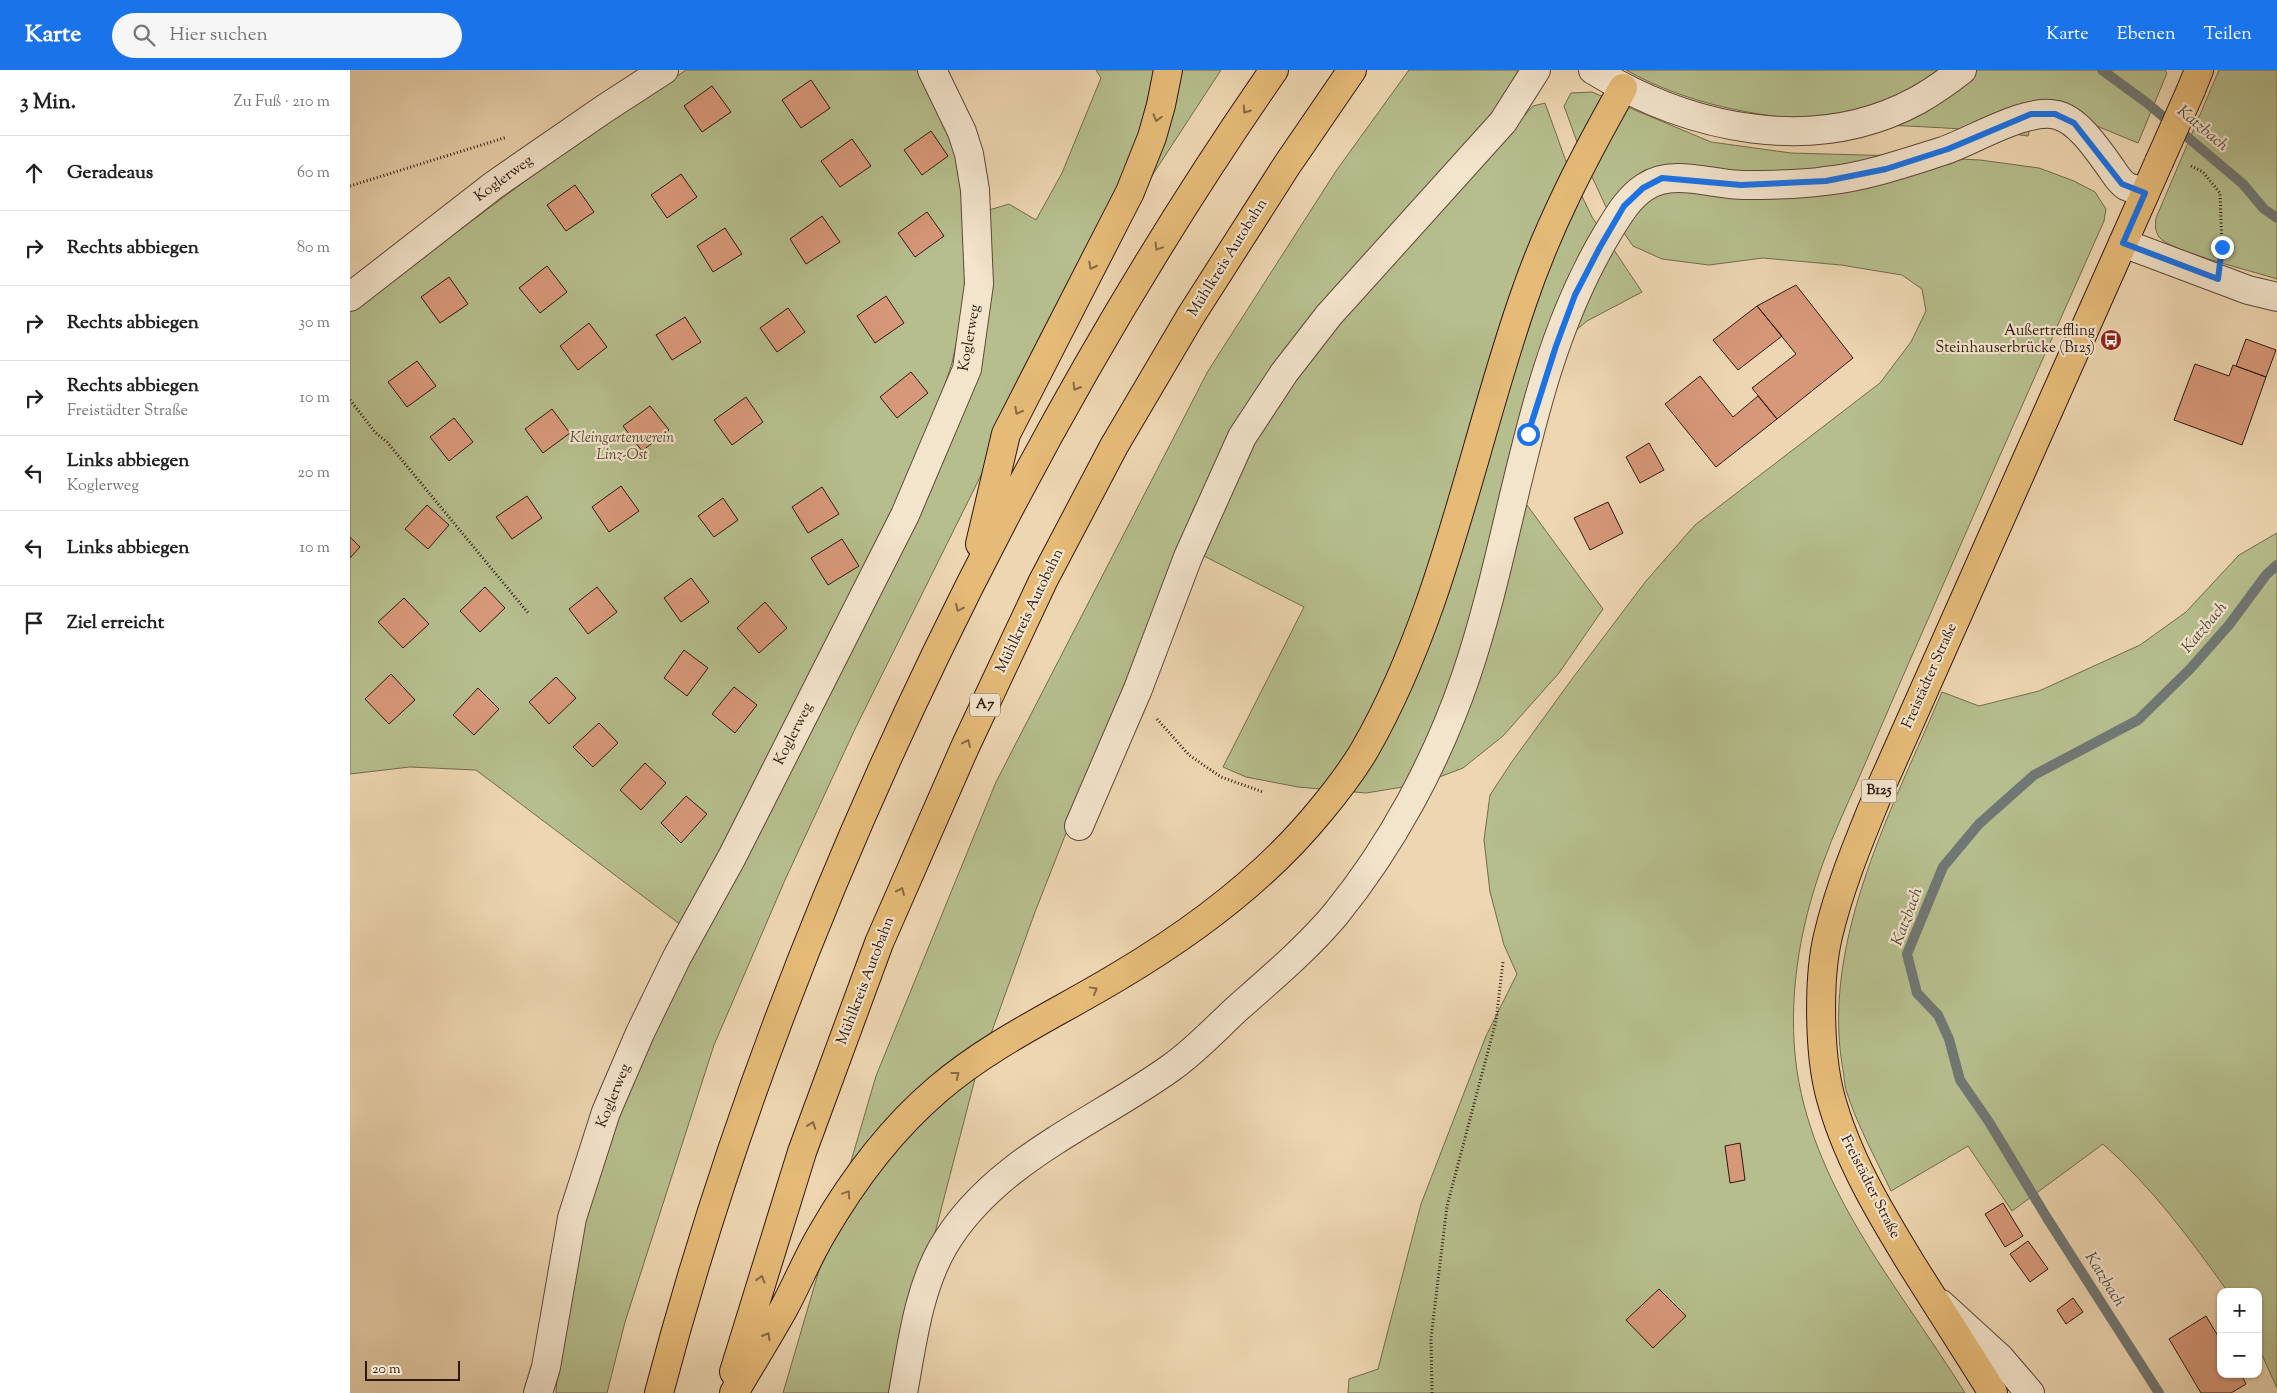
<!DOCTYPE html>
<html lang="de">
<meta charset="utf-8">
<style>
body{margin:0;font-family:"Sorts Mill Goudy",serif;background:#f6f6f6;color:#222}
.controls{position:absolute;right:15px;bottom:15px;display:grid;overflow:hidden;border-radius:10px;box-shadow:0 1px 4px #0004}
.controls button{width:45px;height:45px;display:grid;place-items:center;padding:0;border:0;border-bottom:1px solid #e0e0e0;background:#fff;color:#222;font:25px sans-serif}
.scale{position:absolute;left:15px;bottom:12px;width:95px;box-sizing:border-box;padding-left:5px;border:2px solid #2f1810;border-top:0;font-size:14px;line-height:18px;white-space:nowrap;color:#2f1810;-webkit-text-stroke:4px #f3e4cc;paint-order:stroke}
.stop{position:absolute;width:15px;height:15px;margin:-11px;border:4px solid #1a73e8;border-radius:50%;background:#fff}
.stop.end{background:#1a73e8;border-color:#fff;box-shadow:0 1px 5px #0008}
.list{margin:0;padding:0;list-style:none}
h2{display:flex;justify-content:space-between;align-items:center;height:65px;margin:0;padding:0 20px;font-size:21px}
h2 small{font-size:16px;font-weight:400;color:#767676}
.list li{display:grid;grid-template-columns:32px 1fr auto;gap:15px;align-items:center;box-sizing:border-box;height:75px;padding:0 20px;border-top:1px solid #e0e0e0}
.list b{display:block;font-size:19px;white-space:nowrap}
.list p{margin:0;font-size:16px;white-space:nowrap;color:#767676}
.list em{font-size:16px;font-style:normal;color:#767676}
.icon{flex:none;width:28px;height:28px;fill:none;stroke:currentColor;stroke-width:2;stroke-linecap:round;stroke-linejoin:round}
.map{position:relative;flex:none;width:1927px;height:1323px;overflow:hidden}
header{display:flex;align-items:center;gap:30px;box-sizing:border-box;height:70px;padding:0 25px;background:#1a73e8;color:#fff}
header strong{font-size:24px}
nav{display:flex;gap:28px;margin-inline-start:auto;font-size:18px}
.search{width:350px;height:45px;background:#f6f6f6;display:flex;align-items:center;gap:12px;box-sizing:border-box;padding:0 18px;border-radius:28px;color:#767676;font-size:19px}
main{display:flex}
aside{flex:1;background:#fff}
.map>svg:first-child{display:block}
.green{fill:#b6be8d;stroke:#726b4e}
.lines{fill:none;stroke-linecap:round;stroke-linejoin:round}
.stream{stroke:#717774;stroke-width:10}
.building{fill:#d79879;stroke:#2f1810}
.minor-casing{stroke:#5e4838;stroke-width:30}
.major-casing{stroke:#2f1810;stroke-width:30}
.highway-casing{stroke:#2f1810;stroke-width:30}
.path{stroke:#2f1810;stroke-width:3;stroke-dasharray:1 2.5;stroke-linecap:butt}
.minor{stroke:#f3e4cc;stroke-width:28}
.major{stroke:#e6bb78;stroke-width:28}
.highway{stroke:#e6bb78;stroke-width:28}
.major-bridge-casing{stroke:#2f1810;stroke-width:30;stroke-linecap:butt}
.major-bridge{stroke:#e6bb78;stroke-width:28}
.oneway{stroke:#8a6a44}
.route{stroke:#1a73e8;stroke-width:6}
.labels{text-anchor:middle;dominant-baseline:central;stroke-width:4.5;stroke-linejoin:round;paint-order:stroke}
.shield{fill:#f3e4cc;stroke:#6a5548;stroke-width:1}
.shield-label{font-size:14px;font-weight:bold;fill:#2f1810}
.street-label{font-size:15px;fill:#2f1810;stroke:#f3e4cc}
.poi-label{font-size:15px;fill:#2f1810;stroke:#f3e4cc;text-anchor:end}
.park-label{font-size:15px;font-style:italic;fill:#584a36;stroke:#f3e4cc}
.water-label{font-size:16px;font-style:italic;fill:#504842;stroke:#f3e4cc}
</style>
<header>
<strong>Karte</strong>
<div class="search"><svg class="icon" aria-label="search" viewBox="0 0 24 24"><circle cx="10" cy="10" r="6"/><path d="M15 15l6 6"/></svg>Hier suchen</div>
<nav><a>Karte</a><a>Ebenen</a><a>Teilen</a></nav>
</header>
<main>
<aside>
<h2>3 Min.<small>Zu Fuß · 210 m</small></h2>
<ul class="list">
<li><svg class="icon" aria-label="ahead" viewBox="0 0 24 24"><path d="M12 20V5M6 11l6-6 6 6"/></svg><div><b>Geradeaus</b></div><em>60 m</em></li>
<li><svg class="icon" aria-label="right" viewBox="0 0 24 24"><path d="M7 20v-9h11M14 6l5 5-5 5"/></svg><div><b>Rechts abbiegen</b></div><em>80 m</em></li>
<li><svg class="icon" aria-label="right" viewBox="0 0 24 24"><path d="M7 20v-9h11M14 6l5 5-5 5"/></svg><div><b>Rechts abbiegen</b></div><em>30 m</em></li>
<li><svg class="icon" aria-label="right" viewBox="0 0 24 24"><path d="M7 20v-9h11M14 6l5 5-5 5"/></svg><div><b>Rechts abbiegen</b><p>Freistädter Straße</p></div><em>10 m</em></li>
<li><svg class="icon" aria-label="left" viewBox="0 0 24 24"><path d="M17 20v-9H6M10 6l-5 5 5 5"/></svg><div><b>Links abbiegen</b><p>Koglerweg</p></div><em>20 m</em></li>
<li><svg class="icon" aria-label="left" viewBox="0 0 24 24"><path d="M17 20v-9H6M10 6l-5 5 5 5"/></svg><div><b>Links abbiegen</b></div><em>10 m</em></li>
<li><svg class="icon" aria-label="arrive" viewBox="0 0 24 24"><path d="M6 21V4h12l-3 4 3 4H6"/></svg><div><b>Ziel erreicht</b></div></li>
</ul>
</aside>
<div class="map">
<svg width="1927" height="1323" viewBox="0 0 1927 1323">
<rect width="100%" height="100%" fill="#edd6b1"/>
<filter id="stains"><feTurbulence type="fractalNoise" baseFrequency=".004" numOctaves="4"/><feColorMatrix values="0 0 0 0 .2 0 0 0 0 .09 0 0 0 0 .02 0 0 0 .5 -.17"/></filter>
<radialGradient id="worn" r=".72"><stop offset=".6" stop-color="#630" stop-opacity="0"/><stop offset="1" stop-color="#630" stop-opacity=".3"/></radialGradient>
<path class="green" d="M336 0H573L609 83 617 210 612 246 602 293 586 342 549 431 331 855 126 700 60 697 0 704V242L206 88Z
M746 0H871L777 144 647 373 505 659 435 810 364 975 275 1252 257 1323H206L208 1293 223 1188 264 1047 627 303 639 140 659 134 686 150 712 103 751 8Z
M1059 0H1167L1169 18 901 332 843 440 685 842 626 1005 560 1259 545 1323H433L526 1006 646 712 858 301 986 101Z
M1276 0H1815L1817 3 1788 73 1686 31 1678 66C1544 46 1399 69 1276 0Z
M1869 0H1927V209C1906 202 1819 181 1809 167 1805 161 1805 155 1806 148Z
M1242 22 1361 72 1441 83 1550 86 1630 90 1689 98 1724 111 1745 122 1756 139 1754 151C1694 286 1634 421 1575 556 1552 608 1530 659 1508 710 1496 737 1483 765 1473 793 1449 859 1437 931 1447 1001 1466 1124 1552 1221 1615 1323H998L999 1309 1028 1299 1071 1134 1136 966 1167 904 1154 875 1140 822 1134 770 1140 725 1161 693 1222 609 1296 511 1345 455 1530 313 1561 272 1576 241 1572 219 1552 205 1491 195 1413 188 1359 195 1312 189 1283 176 1256 137 1231 83 1214 36 1221 23Z
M1195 33 1218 97 1242 147 1292 222 1237 251 1198 284 1166 420 1253 539 1209 603 1153 666 1113 698 1071 714 1016 723 948 717 896 707 873 697 954 537 850 484 882 410 920 340 966 276 1183 36Z
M1927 463V1318L1908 1276V1222H1878C1841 1170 1801 1116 1753 1074L1662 1141 1618 1076 1541 1121C1526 1089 1507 1055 1496 1020 1494 1012 1494 1003 1492 994 1472 868 1544 735 1592 622L1629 636 1689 621 1790 575 1836 542 1889 485Z"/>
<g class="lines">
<path class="stream" d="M1752 0 1797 33 1893 114 1914 139 1927 148
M1809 1323 1697 1148 1639 1052 1610 1010 1599 969 1588 945 1567 923 1557 884 1593 797 1629 754 1684 705 1788 650 1840 599 1879 555 1916 505 1927 495"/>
</g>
<path class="building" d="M461 10 480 38 451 58 432 30Z
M362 16 381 42 352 62 334 36Z
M581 61 598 86 572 105 554 80Z
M502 69 521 96 490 117 471 91Z
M331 104 347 127 317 148 301 125Z
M225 115 244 142 216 161 197 135Z
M577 142 594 166 565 187 548 163Z
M472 146 490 172 456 194 440 169Z
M375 158 392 184 363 202 347 176Z
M197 196 217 222 190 243 169 218Z
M99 207 118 234 90 253 71 227Z
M1446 215 1503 288 1427 349 1402 318 1446 284 1407 236Z
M536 226 554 253 525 273 507 246Z
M1407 236 1432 266 1388 300 1363 270Z
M438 238 455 262 427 282 410 258Z
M335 247 351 272 322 290 306 265Z
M239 253 257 277 228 300 210 276Z
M1896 269 1926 280 1916 307 1886 296Z
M67 291 86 316 57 337 38 312Z
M1845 294 1879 306 1883 295 1916 307 1892 375 1824 350Z
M561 302 578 323 547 348 530 327Z
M1350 306 1383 347 1408 326 1427 349 1366 397 1315 334Z
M396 327 413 352 382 375 364 350Z
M300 336 319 360 292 381 273 356Z
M202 339 220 363 193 383 175 359Z
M104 348 123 372 99 391 80 367Z
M1299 373 1314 400 1290 413 1276 387Z
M271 416 289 441 259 462 242 437Z
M472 417 489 444 458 463 442 437Z
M177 426 192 448 162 469 146 447Z
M373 428 388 450 364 467 348 446Z
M1258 432 1273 463 1240 480 1224 448Z
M77 435 99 455 78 479 55 459Z
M0 467 10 477 0 488Z
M492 469 509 496 478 515 461 488Z
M341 508 359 532 331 552 314 528Z
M135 517 155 538 130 562 110 541Z
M247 517 267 542 238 564 219 539Z
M54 528 79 554 53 578 28 552Z
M415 532 437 558 409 583 387 558Z
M334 580 358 598 337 626 314 608Z
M41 604 65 630 39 654 15 629Z
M206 607 226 628 199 654 179 632Z
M384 617 407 635 385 663 362 644Z
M128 618 149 639 124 665 103 645Z
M249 653 268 673 243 697 223 677Z
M295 693 316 713 291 740 270 720Z
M336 726 357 744 331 773 311 753Z
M1390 1073 1395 1110 1380 1113 1375 1076Z
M1653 1133 1673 1166 1655 1177 1635 1144Z
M1678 1171 1698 1199 1680 1212 1660 1184Z
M1309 1219 1336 1246 1303 1278 1276 1250Z
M1723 1228 1733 1242 1716 1254 1707 1240Z
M1856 1246 1871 1271V1304H1891L1896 1314 1881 1323H1851L1819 1269Z"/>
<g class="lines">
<g class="minor-casing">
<path id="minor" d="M1243 0C1339 59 1464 87 1568 30 1584 21 1598 11 1612 0
M1773 173 1898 220 1927 227
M0 227 144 115 254 39 314 0
M729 756 788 619 838 487 892 367 934 303 979 245 1153 52 1186 0
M1591 1234 1650 1288 1680 1323
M188 1323 196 1297 222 1148 256 1042 290 963 327 887 382 787 555 445 617 299 629 214 625 120 619 84 612 62 582 0
M553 1323C562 1275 568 1221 593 1177 644 1090 745 1053 822 997 846 980 868 956 890 936 923 907 957 878 985 845 1042 775 1087 691 1116 606 1166 459 1176 299 1257 164 1268 146 1278 128 1295 117 1323 98 1363 115 1394 115 1420 115 1449 115 1475 111 1515 107 1555 93 1593 81 1623 71 1677 37 1707 45 1729 50 1750 83 1763 101 1767 107 1770 112 1776 116 1782 119 1789 120 1795 123"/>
</g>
<g class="major-casing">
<path id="major" d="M1841 20 1849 0
M1643 1323C1616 1280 1589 1238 1562 1195 1529 1141 1496 1086 1480 1025 1469 983 1468 908 1478 866 1490 815 1511 766 1531 717L1809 92"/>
</g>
<g class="highway-casing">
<path id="highway" d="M630 474 656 364 780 122 802 67 811 35 818 0
M384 1302 452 1082 529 873 615 677 693 511 764 376 840 247 937 95 1002 0
M309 1323C376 1068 471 823 585 586 683 383 795 186 924 0
M384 1323C400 1295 418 1267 434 1238 447 1214 457 1189 471 1165 502 1111 541 1059 588 1019 643 972 708 943 769 906 843 862 916 808 971 740 986 722 1002 701 1014 681 1093 544 1121 381 1172 233 1197 158 1234 87 1273 18"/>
</g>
<path class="path" d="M1841 96 1853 102 1870 123 1872 178
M0 116 157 67
M0 330 25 362 37 372 179 544
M807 649 839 685 871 707 913 722
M1082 1323 1081 1268 1097 1136 1146 951 1153 892"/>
<use href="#minor" class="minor"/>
<use href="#major" class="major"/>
<use href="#highway" class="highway"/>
<g class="major-bridge-casing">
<path id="major-bridge" d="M1809 92 1841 20"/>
</g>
<use href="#major-bridge" class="major-bridge"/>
</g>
<defs><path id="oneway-chevron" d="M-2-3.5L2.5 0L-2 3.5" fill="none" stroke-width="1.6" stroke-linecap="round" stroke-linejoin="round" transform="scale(1.25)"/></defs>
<g class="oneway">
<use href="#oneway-chevron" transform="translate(896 40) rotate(125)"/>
<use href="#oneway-chevron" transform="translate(807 48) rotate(106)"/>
<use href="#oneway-chevron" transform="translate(808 177) rotate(122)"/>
<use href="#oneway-chevron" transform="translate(742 196) rotate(117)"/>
<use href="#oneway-chevron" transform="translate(726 317) rotate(120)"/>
<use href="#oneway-chevron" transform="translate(668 341) rotate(117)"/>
<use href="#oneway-chevron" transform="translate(609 538) rotate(116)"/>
<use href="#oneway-chevron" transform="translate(617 673) rotate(-65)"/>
<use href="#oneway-chevron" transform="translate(551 821) rotate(-66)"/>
<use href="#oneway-chevron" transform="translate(744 920) rotate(-29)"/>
<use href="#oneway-chevron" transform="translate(606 1005) rotate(-38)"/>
<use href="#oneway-chevron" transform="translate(462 1055) rotate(-70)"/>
<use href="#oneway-chevron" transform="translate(497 1124) rotate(-56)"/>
<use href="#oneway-chevron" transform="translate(411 1209) rotate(-73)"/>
<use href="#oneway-chevron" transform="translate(417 1266) rotate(-60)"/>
</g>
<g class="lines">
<path class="route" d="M1178 364 1206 276 1225 225 1250 177 1274 136 1293 118 1312 108 1391 115 1476 111 1536 99 1598 79 1681 44H1705L1724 53 1772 114 1795 123 1773 173 1868 209 1872 177"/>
</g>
<defs>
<g id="bus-disc" transform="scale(1.125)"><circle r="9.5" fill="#8f2418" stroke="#f3e4cc"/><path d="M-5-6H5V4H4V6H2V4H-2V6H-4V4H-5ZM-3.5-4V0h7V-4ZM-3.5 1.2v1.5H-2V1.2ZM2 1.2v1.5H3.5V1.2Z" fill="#fff"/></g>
</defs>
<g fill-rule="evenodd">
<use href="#bus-disc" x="1761" y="270"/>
</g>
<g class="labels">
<g class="shield">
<rect x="620" y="623.5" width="30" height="23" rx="4"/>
<rect x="1511.5" y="709.5" width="35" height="23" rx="4"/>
</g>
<g class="shield-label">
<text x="635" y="635">A7</text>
<text x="1529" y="721">B125</text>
</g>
<g class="street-label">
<text transform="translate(154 109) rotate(-36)">Koglerweg</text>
<text transform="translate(878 188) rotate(-58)">Mühlkreis Autobahn</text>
<text transform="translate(620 268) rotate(-80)">Koglerweg</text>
<text transform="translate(680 541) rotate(-64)">Mühlkreis Autobahn</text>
<text transform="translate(1580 606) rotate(-66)">Freistädter Straße</text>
<text transform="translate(444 664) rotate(-63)">Koglerweg</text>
<text transform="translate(516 911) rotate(-69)">Mühlkreis Autobahn</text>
<text transform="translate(264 1026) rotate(-68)">Koglerweg</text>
<text transform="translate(1520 1117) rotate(63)">Freistädter Straße</text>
</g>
<g class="poi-label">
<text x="1745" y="261">Außertreffling<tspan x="1745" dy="17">Steinhauserbrücke (B125)</tspan></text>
</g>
<g class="park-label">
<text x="272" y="368">Kleingartenverein<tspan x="272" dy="17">Linz-Ost</tspan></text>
</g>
<g class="water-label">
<text transform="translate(1852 59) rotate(40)">Katzbach</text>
<text transform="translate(1855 558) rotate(-50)">Katzbach</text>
<text transform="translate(1558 847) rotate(-69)">Katzbach</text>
<text transform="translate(1754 1210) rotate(58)">Katzbach</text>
</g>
</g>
<rect width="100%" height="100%" filter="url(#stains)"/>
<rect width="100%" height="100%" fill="url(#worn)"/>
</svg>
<div class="controls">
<button>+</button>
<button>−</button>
</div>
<div class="scale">20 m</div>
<div class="stop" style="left:1178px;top:364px"></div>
<div class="stop end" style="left:1872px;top:177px"></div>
</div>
</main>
